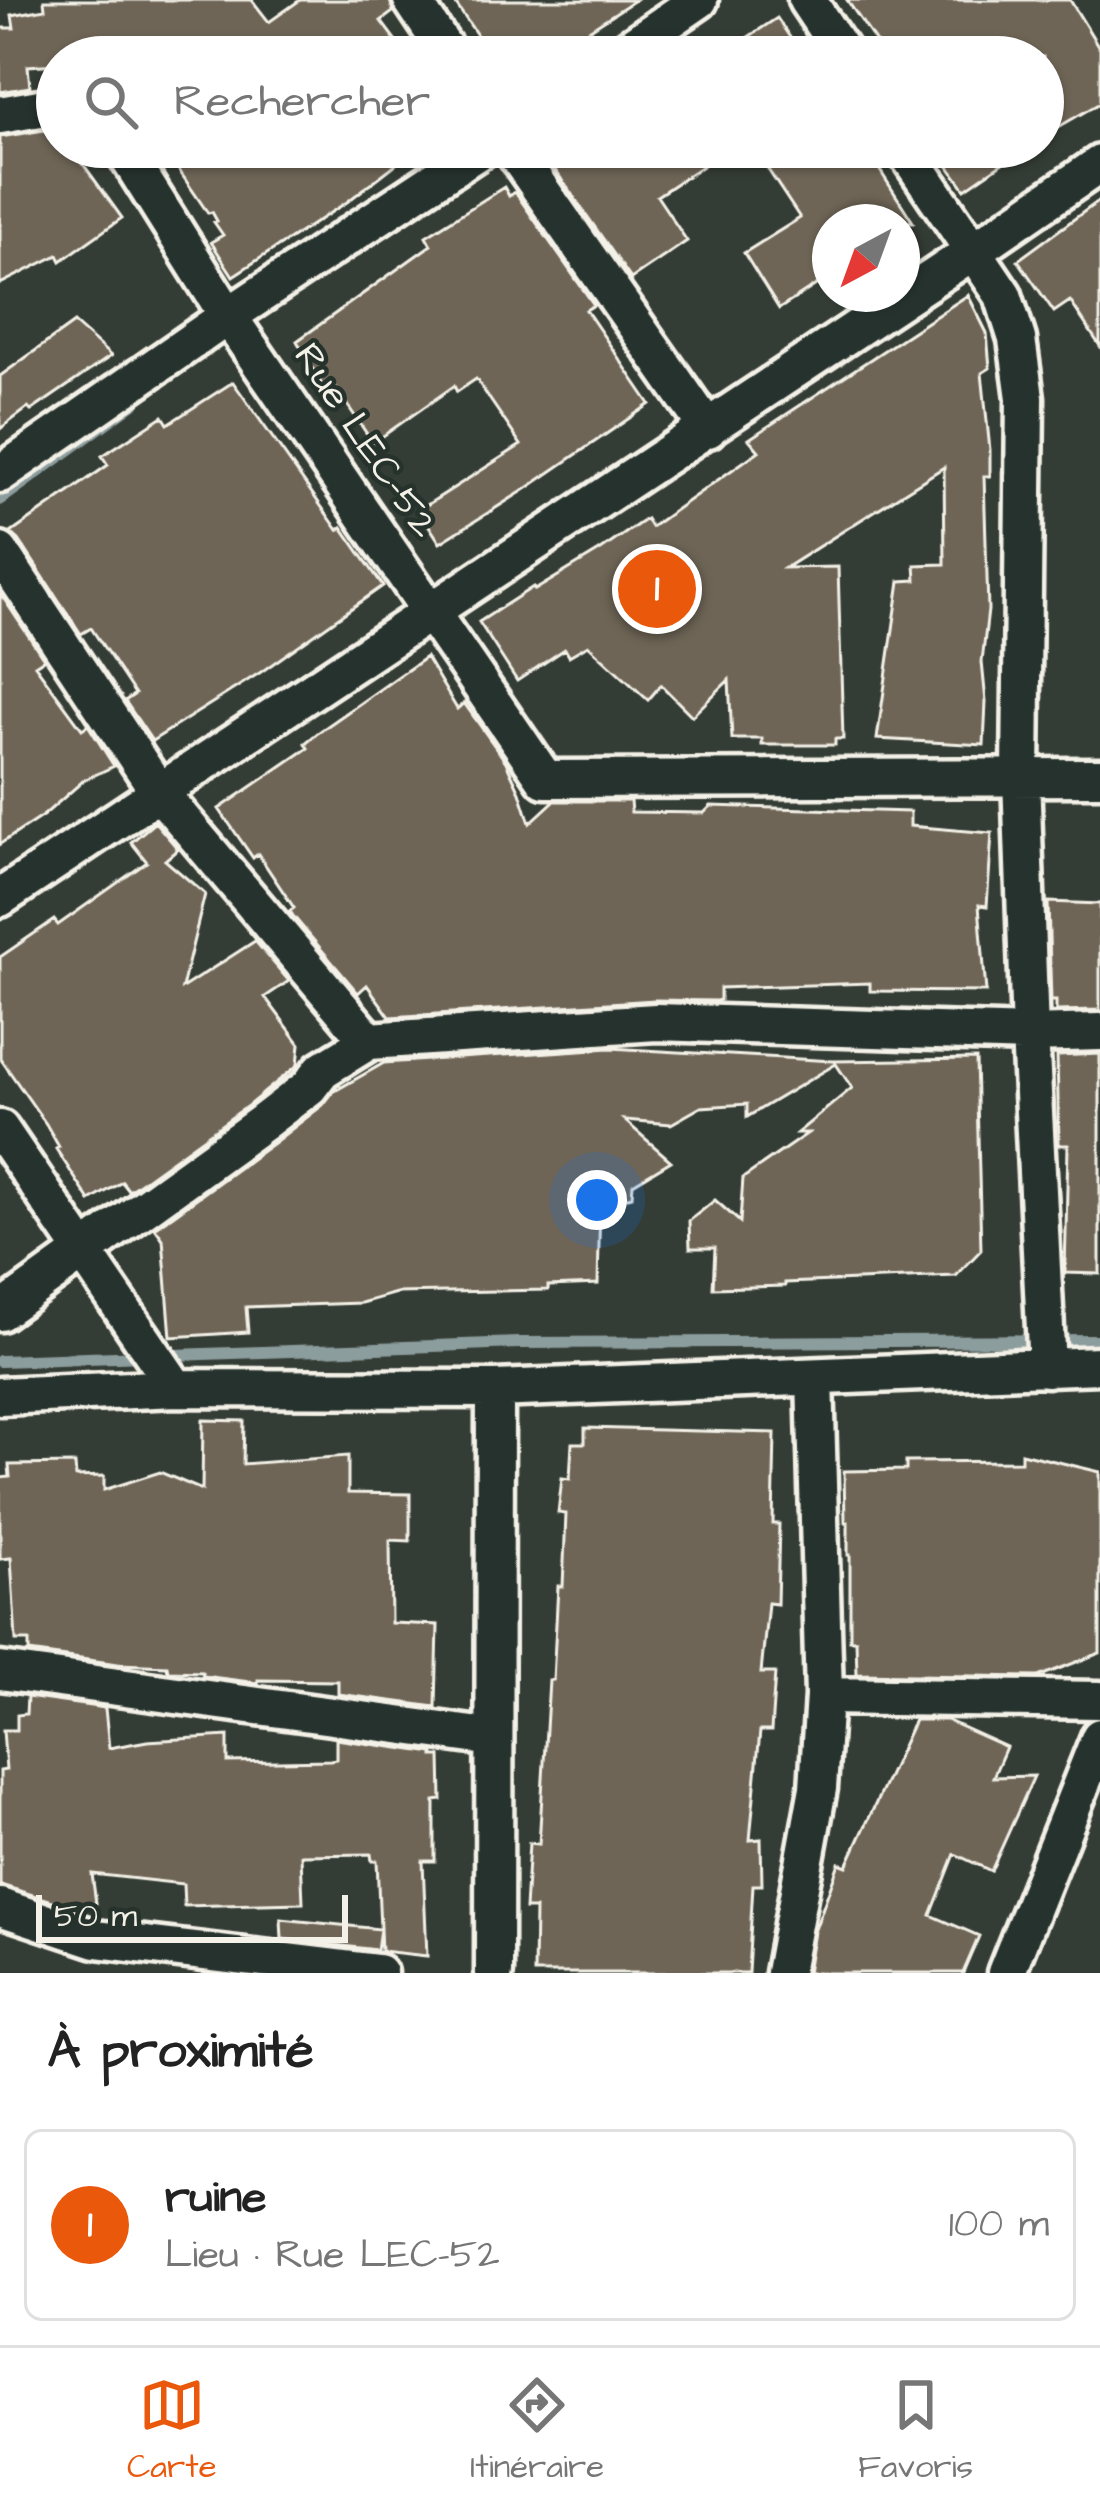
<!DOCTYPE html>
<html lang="fr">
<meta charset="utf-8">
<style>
body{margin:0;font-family:"Architects Daughter",sans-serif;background:#f2f2f2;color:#222}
.compass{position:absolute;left:812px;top:204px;width:108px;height:108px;border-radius:50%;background:#fff;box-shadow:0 3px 9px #0004;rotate:221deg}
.scale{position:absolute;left:36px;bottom:30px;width:312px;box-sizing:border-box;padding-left:12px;border:6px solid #f4f1e8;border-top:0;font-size:33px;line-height:42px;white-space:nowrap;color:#f4f1e8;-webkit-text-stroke:9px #26332d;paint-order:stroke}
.you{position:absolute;left:597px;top:1200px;width:42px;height:42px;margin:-30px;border:9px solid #fff;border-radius:50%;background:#1a73e8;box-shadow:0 0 0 18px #1a73e833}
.badge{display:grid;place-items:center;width:78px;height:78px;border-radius:50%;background:#ea580c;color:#fff;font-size:39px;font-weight:700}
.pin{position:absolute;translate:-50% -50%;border:6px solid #fff;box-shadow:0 3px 12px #0006}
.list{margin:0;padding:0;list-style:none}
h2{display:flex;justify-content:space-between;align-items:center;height:156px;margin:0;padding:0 48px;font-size:51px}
h2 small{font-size:39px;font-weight:400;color:#767676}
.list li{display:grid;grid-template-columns:78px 1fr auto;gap:36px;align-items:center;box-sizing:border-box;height:192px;margin:0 24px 24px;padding:0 24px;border:3px solid #e0e0e0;border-radius:18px}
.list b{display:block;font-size:45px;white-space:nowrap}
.list p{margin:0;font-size:39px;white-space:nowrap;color:#767676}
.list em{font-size:39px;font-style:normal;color:#767676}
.icon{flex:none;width:66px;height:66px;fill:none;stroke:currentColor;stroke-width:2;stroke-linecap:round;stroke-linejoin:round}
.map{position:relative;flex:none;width:1100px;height:1973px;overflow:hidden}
.search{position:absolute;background:#fff;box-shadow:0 3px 9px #0004;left:36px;right:36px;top:36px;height:132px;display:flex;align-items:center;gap:30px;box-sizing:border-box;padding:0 42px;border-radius:66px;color:#767676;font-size:45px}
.sheet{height:372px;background:#fff}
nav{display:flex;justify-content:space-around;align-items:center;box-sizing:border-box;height:168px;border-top:3px solid #e0e0e0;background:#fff;font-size:33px;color:#767676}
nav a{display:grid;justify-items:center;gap:6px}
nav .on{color:#ea580c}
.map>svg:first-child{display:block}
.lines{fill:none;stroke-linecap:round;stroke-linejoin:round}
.stream{stroke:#8c9d9e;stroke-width:12}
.building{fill:#6e6557;stroke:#f4f1e8;stroke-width:3}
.street-casing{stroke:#f4f1e8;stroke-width:45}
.street{stroke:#26332d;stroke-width:36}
.labels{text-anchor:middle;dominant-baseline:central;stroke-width:9;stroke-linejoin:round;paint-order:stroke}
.street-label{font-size:39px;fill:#f4f1e8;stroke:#26332d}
</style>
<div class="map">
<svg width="1100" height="1973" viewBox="0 0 1100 1973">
<rect width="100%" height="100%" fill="#343d35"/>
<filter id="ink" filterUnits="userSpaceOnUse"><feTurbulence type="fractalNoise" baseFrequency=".00833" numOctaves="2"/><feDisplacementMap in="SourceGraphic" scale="24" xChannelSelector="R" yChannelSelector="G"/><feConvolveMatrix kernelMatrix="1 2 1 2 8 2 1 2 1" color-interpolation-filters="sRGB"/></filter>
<g filter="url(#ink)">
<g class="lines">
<path class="stream" d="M0 500 135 402
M0 1361 519 1343 1100 1340"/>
</g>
<path class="building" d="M44 0H252L269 22 300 0H390L393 12 381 21 408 57H57V64L28 66 30 87 0 92V28H14L12 15 45 9Z
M453 0H635L547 57H492Z
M847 0H1070L1100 49V103L1043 136V57H886Z
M777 18 803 57H718Z
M57 128V147H71L122 218 61 261 58 255 0 284V137Z
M163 147H418L347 202 233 276 211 242 223 235 214 222 217 221 212 212 208 213Z
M583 147H731L657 196 687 241 631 279 553 167Z
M753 147H865L913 222H830V276L779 309 744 253 800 218Z
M964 147H1026L965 189 945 161Z
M504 187 509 196 515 192 594 305 586 310 650 404 526 489 440 543 419 510 521 445 476 379 457 392 454 386 373 443 336 388 322 385 297 341 431 245 426 236Z
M1100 200V346L1070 301 1054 312 1018 260Z
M968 295 987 333 990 368 982 373 990 450V476H984L988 610 982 662 986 702 984 745 877 739 900 581 916 580 915 565 945 564 944 467 785 568 838 567 843 739H835V745H762V739H732L729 680 692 716 661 685 648 700 588 645 569 656 565 649 517 681 479 622 533 587 535 590 601 550 646 519 651 527 759 451 749 439Z
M74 323 111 356 31 411 28 408 0 429V376Z
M233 382 338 530 342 527 383 586 261 672 152 741 125 701 135 694 91 628 81 634 19 540 11 533 108 465 102 456 163 416 168 424Z
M0 593 44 659 35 665 82 729 88 725 114 766 84 780 44 815 0 844Z
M426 657 457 709 464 703 506 762 520 792 530 823 554 801H630L631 812 704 813 711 806 910 812V826L992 833 987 906 979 905 986 992 870 991V983L720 988V1000L716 1001 655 1000 390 1017 367 985 358 993 293 916 290 911 294 908 258 854 253 858 219 809 308 748 305 743 319 732Z
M155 822 178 849 165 860 205 894 182 988 255 941 289 981 265 997 300 1044 298 1065 249 1105 129 1191 122 1182 90 1201 56 1149 59 1147 46 1124 0 1058V957L54 920 58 925 147 862 131 842Z
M1048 902 1100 904V1010L1056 1011V1001H1051Z
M610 1048 833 1061 976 1059 981 1250 956 1276 785 1283V1286L713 1288 715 1248H690L689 1221 715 1200 740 1222 743 1178 808 1133H797L852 1088 836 1064 747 1117V1104L701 1107 671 1124 624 1120 671 1161 633 1184 632 1196 600 1204 598 1284 548 1286V1290L396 1293 361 1303 246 1307 248 1332 171 1337 163 1239 155 1228 276 1141 323 1105 333 1092 384 1063Z
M1100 1054V1274L1065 1273 1068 1145H1059L1057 1056Z
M203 1420 244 1421 243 1464 348 1456V1493L410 1494V1541L390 1540 391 1623 438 1625 436 1707 338 1694V1681L258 1680V1683L203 1676 202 1672 168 1671 167 1666 118 1664 29 1652V1641H16L11 1558 0 1559V1478L10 1477 9 1465 75 1464 76 1477 104 1476V1490L160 1472 202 1490Z
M585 1428 775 1433 773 1524H779L777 1604 768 1603 761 1673H775L771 1731H760L750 1840 761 1839 762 1885H753L748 1973H534L535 1909H525L529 1843 539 1844 549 1680H553L558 1586H563L566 1514 558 1513 562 1478 570 1479 572 1443H585Z
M1021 1453 1100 1472V1653L1038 1677 857 1674 856 1640H850V1555H848V1522H845L844 1471 906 1470V1462L1021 1461Z
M27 1697 105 1708 109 1748 147 1741 228 1736V1762L330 1760 336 1759V1739L434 1753V1756H441L442 1800 435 1801V1861H423L427 1956 381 1951 377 1861H372L371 1854 301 1855 303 1903 184 1906 183 1884 92 1874 96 1903 69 1906 0 1885V1771L6 1770 3 1730H17V1715L26 1714Z
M914 1720H946L1006 1747 993 1777 1034 1776 991 1871 955 1854 931 1915 979 1936 963 1973H807L814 1932 839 1863 847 1866Z
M281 1919 380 1929 377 1950 282 1939Z"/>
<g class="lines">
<g class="street-casing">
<path id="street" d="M412 0 450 57
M807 0 845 57
M616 57 699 0
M0 115 57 105
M122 147 228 316 545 779 1100 777
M511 147 708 429
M903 147 1003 295 1017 339 1025 398 1021 776 1030 1034 1047 1368
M0 474 228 316 484 147
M0 552 159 792 369 1041
M0 898 972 252 1100 164
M0 1129 176 1388
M0 1312 262 1123 309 1087 322 1070 369 1041 656 1022 1030 1034 1100 1032
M0 1396 176 1388 495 1389 1100 1365
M0 1671 494 1738
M824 1696 1100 1700
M0 1907 96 1939 378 1973
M494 1973 495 1389
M784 1973 818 1788 824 1696 815 1378
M1006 1973 1100 1737"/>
</g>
<use href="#street" class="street"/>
</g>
</g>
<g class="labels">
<g class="street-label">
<text transform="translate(365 441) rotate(56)">Rue LEC-52</text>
</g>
</g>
</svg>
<svg class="compass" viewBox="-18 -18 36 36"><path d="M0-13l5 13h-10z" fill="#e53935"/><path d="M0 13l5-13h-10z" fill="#767676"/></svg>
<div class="scale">50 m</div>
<div class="you"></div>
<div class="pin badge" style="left:657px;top:589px">1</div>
<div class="search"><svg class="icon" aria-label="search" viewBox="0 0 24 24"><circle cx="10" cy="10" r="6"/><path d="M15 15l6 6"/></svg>Rechercher</div>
</div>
<section class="sheet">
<h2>À proximité<small></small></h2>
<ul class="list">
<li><span class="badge">1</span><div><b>ruine</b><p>Lieu · Rue LEC-52</p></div><em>100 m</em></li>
</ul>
</section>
<nav>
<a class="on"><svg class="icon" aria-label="map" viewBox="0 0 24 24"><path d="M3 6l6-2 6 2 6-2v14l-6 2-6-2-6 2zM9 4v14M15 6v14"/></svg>Carte</a>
<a><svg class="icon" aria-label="directions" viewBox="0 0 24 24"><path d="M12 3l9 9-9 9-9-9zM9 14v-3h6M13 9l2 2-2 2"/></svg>Itinéraire</a>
<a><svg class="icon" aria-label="saved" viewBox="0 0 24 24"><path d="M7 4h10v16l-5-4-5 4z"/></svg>Favoris</a>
</nav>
